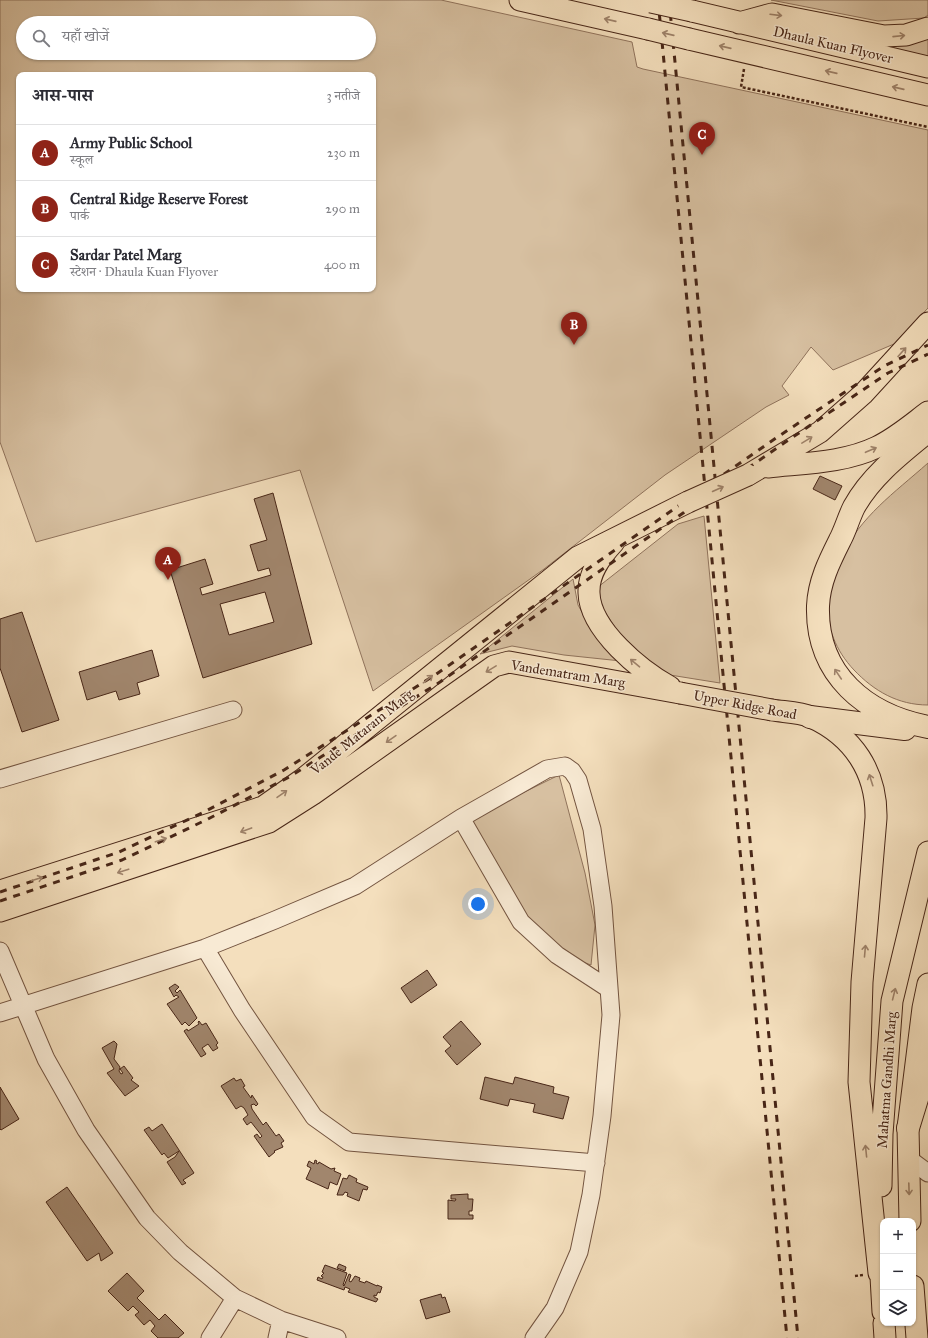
<!DOCTYPE html>
<html lang="hi">
<meta charset="utf-8">
<style>
body{margin:0;font-family:"IM FELL Great Primer","Noto Serif Devanagari",serif;background:#f2f2f3;color:#2b2b33}
.controls{position:absolute;right:12px;bottom:12px;display:grid;overflow:hidden;border-radius:8px;box-shadow:0 1px 3px #0004}
.controls button{width:36px;height:36px;display:grid;place-items:center;padding:0;border:0;border-bottom:1px solid #e1e1e2;background:#fff;color:#2b2b33;font:20px sans-serif}
.you{position:absolute;left:478px;top:904px;width:14px;height:14px;margin:-10px;border:3px solid #fff;border-radius:50%;background:#1a73e8;box-shadow:0 0 0 6px #1a73e833}
.badge{display:grid;place-items:center;width:26px;height:26px;border-radius:50%;background:#8f2418;color:#fff;font-size:13px;font-weight:700}
.pin{position:absolute;translate:-50% -33px;filter:drop-shadow(0 1px 2px #0008)}
.pin::after{content:'';position:absolute;top:21px;width:14px;height:12px;background:inherit;clip-path:polygon(0 0,100% 0,50% 100%)}
.list{margin:0;padding:0;list-style:none}
h2{display:flex;justify-content:space-between;align-items:center;height:52px;margin:0;padding:0 16px;font-size:17px}
h2 small{font-size:13px;font-weight:400;color:#7c7c81}
.list li{display:grid;grid-template-columns:26px 1fr auto;gap:12px;align-items:center;box-sizing:border-box;height:56px;padding:0 16px;border-top:1px solid #e1e1e2}
.list b{display:block;font-size:15px;white-space:nowrap}
.list p{margin:0;font-size:13px;white-space:nowrap;color:#7c7c81}
.list em{font-size:13px;font-style:normal;color:#7c7c81}
.icon{flex:none;width:22px;height:22px;fill:none;stroke:currentColor;stroke-width:2;stroke-linecap:round;stroke-linejoin:round}
.map{position:relative;flex:none;width:928px;height:1338px;overflow:hidden}
.search{position:absolute;background:#fff;box-shadow:0 1px 3px #0004;left:16px;top:16px;width:360px;height:44px;display:flex;align-items:center;gap:10px;box-sizing:border-box;padding:0 14px;border-radius:22px;color:#7c7c81;font-size:15px}
.panel{position:absolute;background:#fff;box-shadow:0 1px 3px #0004;left:16px;top:72px;width:360px;height:220px;border-radius:8px}
.map>svg:first-child{display:block}
.green{fill:#d7c0a1;stroke:#90735c;fill-rule:evenodd}
.building{fill:#a1866d;stroke:#482617;fill-rule:evenodd}
.lines{fill:none;stroke-linecap:round;stroke-linejoin:round}
.minor-casing{stroke:#735440;stroke-width:19}
.major-casing{stroke:#482617;stroke-width:23}
.highway-casing{stroke:#482617;stroke-width:24}
.path{stroke:#482617;stroke-width:2.5;stroke-dasharray:3 2;stroke-linecap:butt}
.minor{stroke:#f8ead4;stroke-width:17}
.major{stroke:#f4dfbd;stroke-width:21}
.highway{stroke:#f4dfbd;stroke-width:22}
.rail{stroke:#482617;stroke-width:3;stroke-dasharray:7 7;stroke-linecap:butt}
.major-bridge-casing{stroke:#482617;stroke-width:23;stroke-linecap:butt}
.major-bridge{stroke:#f4dfbd;stroke-width:21}
.oneway{stroke:#9e826a}
.labels{text-anchor:middle;dominant-baseline:central;stroke-width:3;stroke-linejoin:round;paint-order:stroke}
.street-label{font-size:14px;fill:#482617;stroke:#f8ead4}
</style>
<div class="map">
<svg width="928" height="1338" viewBox="0 0 928 1338">
<rect width="100%" height="100%" fill="#f4dfbd"/>
<filter id="stains"><feTurbulence type="fractalNoise" baseFrequency=".005" numOctaves="4"/><feColorMatrix values="0 0 0 0 .2 0 0 0 0 .09 0 0 0 0 .02 0 0 0 .5 -.17"/></filter>
<radialGradient id="worn" r=".72"><stop offset=".6" stop-color="#630" stop-opacity="0"/><stop offset="1" stop-color="#630" stop-opacity=".3"/></radialGradient>
<path class="green" d="M0 0H441L632 42 637 67 643 69 928 130V308L894 344 833 370 811 347 782 386 789 395 766 407 665 475 544 569 373 691 300 470 36 542 0 442ZM23 23H369V53H23ZM19 75H373V289H19Z
M771 0H928V15L924 18 878 21Z
M771 17 928 32V57Z
M928 463V705C898 705 874 691 854 670 836 651 826 627 828 601 829 594 828 584 830 577 832 571 837 564 840 558 862 515 893 494 928 463Z
M704 516 720 683 670 675 642 657 618 632 600 604 598 587 678 524Z
M573 579 578 605 592 630 621 661 564 655 512 646 480 654Z
M559 775 585 873 595 925 591 965 572 958 526 921 473 822 484 812Z"/>
<path class="building" d="M820 476 842 486 835 500 813 489Z
M273 493 312 644 203 678 170 570 205 559 213 584 200 588 202 595 271 575 269 568 258 571 250 545 267 540 254 499ZM265 592 274 622 229 635 220 604Z
M22 612 59 720 22 732 0 668V619Z
M152 650 159 676 137 683 140 694 119 700 116 691 87 700 79 672Z
M427 970 437 985 411 1003 401 988Z
M175 984 179 987 175 991 177 993 180 990 197 1018 189 1026 185 1022 182 1025 167 1004 179 997 176 995 174 997 169 988Z
M199 1021 202 1025 206 1023 218 1043 216 1045 218 1048 213 1051 208 1044 202 1048 206 1054 201 1057 184 1031 187 1029 188 1031 199 1024 198 1022Z
M461 1021 481 1044 457 1065 445 1051 451 1046 443 1037Z
M114 1041 117 1044 114 1059 120 1067 119 1071 121 1074 123 1073 120 1069 124 1066 133 1078 131 1080 139 1086 125 1096 107 1073 114 1069 102 1048Z
M485 1077 513 1084 515 1077 554 1087 553 1093 569 1097 563 1119 533 1112 535 1104 510 1099 508 1106 480 1099Z
M234 1078 236 1081 241 1079 245 1086 243 1087 251 1098 252 1095 258 1104 256 1106 254 1104 251 1105 252 1109 263 1125 266 1122 276 1136 279 1134 284 1141 281 1143 283 1147 274 1151 275 1152 269 1157 254 1136 257 1134 260 1138 262 1136 251 1122 247 1125 243 1119 248 1115 244 1108 241 1106 236 1109 221 1086Z
M0 1087 19 1119 1 1130 0 1129Z
M162 1124 194 1173 183 1180 186 1183 182 1185 167 1162 175 1157 179 1151 168 1158 164 1153 162 1155 144 1130 149 1127 152 1131Z
M315 1160 317 1161 316 1163 318 1164 319 1162 331 1169 335 1168 334 1171 341 1174 337 1185 330 1182 328 1189 306 1179 311 1168 307 1166 309 1161 314 1164Z
M349 1175 357 1179 356 1182 368 1187 367 1190 363 1189 359 1201 347 1196 348 1193 345 1192 343 1195H337L343 1178 347 1179Z
M67 1187 113 1253 101 1261 99 1253 87 1261 46 1202Z
M468 1194V1199H473L472 1211H469V1215H473V1219H448V1200L455 1201 456 1199H451V1195Z
M339 1264 346 1267 345 1271 337 1268Z
M325 1265 347 1273 343 1285 344 1286 349 1274 351 1275 349 1281 351 1282 355 1276 360 1278 359 1281 365 1283 366 1281 377 1286V1285L382 1287 380 1293 378 1292 376 1296 374 1295V1297L378 1299 376 1302 348 1292 350 1289 345 1287 344 1290 317 1280 318 1277 322 1279 323 1277 321 1276 324 1273 322 1272Z
M127 1273 144 1291 137 1298 159 1320 165 1314 184 1333 178 1338H158L151 1331 155 1326 150 1320 144 1325 135 1315 139 1312 133 1306 128 1311 108 1291Z
M441 1294 442 1298 445 1297 450 1312 426 1319 420 1300Z"/>
<g class="lines">
<g class="minor-casing">
<path id="minor" d="M0 779 233 710
M461 818 521 922 557 955 609 989
M205 948 242 1010 314 1117 349 1142 596 1163
M0 951 46 1059 86 1130 147 1218 180 1252 235 1298 281 1320 337 1338
M0 1013 205 948 275 920 355 886 461 818 547 769 565 766 572 771 578 780 592 829 603 906 611 1015 602 1116 591 1195 579 1252 555 1308 534 1338
M909 1159 928 1173
M210 1338 235 1298
M277 1338 281 1320"/>
</g>
<g class="major-casing">
<path id="major" d="M520 0 648 29
M692 11 928 67
M739 23 772 14 884 36 906 35 928 28
M689 39 928 95
M768 467C804 463 844 463 877 447 896 438 912 424 928 412
M748 475 820 432 863 394 928 323
M614 542C601 556 588 573 589 593 590 630 641 671 670 687
M772 710C784 712 800 712 811 717 853 736 877 772 876 818L862 982 859 1082 879 1273
M0 891 263 807 303 779 578 557 688 502
M0 911 269 822 313 794 494 666 509 662 680 693
M881 1186 882 1134 892 1001 928 852
M910 1221 908 1128 923 1008 928 984
M880 1259 883 1312
M913 1286 917 1338
M884 1323 885 1338"/>
</g>
<g class="highway-casing">
<path id="highway" d="M928 431C901 453 871 476 854 507 849 517 846 528 841 538 830 560 819 581 818 606 816 675 866 715 928 727
M810 717 905 729
M908 1128 928 1063"/>
</g>
<path class="path" d="M744 69 741 87 928 127
M855 1276 863 1275"/>
<use href="#minor" class="minor"/>
<use href="#major" class="major"/>
<use href="#highway" class="highway"/>
<path class="rail" d="M658 0 787 1338
M669 0 798 1338
M0 892 119 852 204 812 284 770 435 675 779 436 884 366 928 345
M0 901 122 860 208 819 289 777 440 682 784 443 888 373 928 354"/>
<g class="major-bridge-casing">
<path id="major-bridge" d="M651 2 692 11
M648 29 689 39
M688 502 748 475
M680 693 772 710"/>
</g>
<use href="#major-bridge" class="major-bridge"/>
</g>
<defs><path id="oneway-shaft" d="M-6 0H5M1.5-3L5.5 0L1.5 3" fill="none" stroke-width="1.6" stroke-linecap="round" stroke-linejoin="round"/></defs>
<g class="oneway">
<use href="#oneway-shaft" transform="translate(776 15) rotate(7)"/>
<use href="#oneway-shaft" transform="translate(610 20) rotate(-167)"/>
<use href="#oneway-shaft" transform="translate(668 34) rotate(-167)"/>
<use href="#oneway-shaft" transform="translate(899 36) rotate(-6)"/>
<use href="#oneway-shaft" transform="translate(725 47) rotate(-167)"/>
<use href="#oneway-shaft" transform="translate(831 72) rotate(-167)"/>
<use href="#oneway-shaft" transform="translate(898 88) rotate(-167)"/>
<use href="#oneway-shaft" transform="translate(902 352) rotate(-48)"/>
<use href="#oneway-shaft" transform="translate(807 440) rotate(-31)"/>
<use href="#oneway-shaft" transform="translate(871 450) rotate(-23)"/>
<use href="#oneway-shaft" transform="translate(718 489) rotate(-24)"/>
<use href="#oneway-shaft" transform="translate(635 663) rotate(-140)"/>
<use href="#oneway-shaft" transform="translate(491 669) rotate(149)"/>
<use href="#oneway-shaft" transform="translate(838 674) rotate(-124)"/>
<use href="#oneway-shaft" transform="translate(428 679) rotate(-39)"/>
<use href="#oneway-shaft" transform="translate(391 739) rotate(145)"/>
<use href="#oneway-shaft" transform="translate(871 780) rotate(-108)"/>
<use href="#oneway-shaft" transform="translate(282 794) rotate(-35)"/>
<use href="#oneway-shaft" transform="translate(246 830) rotate(160)"/>
<use href="#oneway-shaft" transform="translate(161 840) rotate(-18)"/>
<use href="#oneway-shaft" transform="translate(123 871) rotate(162)"/>
<use href="#oneway-shaft" transform="translate(37 879) rotate(-18)"/>
<use href="#oneway-shaft" transform="translate(865 951) rotate(-85)"/>
<use href="#oneway-shaft" transform="translate(894 994) rotate(-76)"/>
<use href="#oneway-shaft" transform="translate(866 1151) rotate(-96)"/>
<use href="#oneway-shaft" transform="translate(909 1189) rotate(88)"/>
</g>
<g class="labels">
<g class="street-label">
<text transform="translate(833 45) rotate(13)">Dhaula Kuan Flyover</text>
<text transform="translate(568 674) rotate(9)">Vandematram Marg</text>
<text transform="translate(745 705) rotate(11)">Upper Ridge Road</text>
<text transform="translate(362 732) rotate(-39)">Vande Mataram Marg</text>
<text transform="translate(887 1080) rotate(-86)">Mahatma Gandhi Marg</text>
</g>
</g>
<rect width="100%" height="100%" filter="url(#stains)"/>
<rect width="100%" height="100%" fill="url(#worn)"/>
</svg>
<div class="controls">
<button>+</button>
<button>−</button>
<button><svg class="icon" aria-label="layers" viewBox="0 0 24 24"><path d="M12 4l9 5-9 5-9-5zM3 14l9 5 9-5"/></svg></button>
</div>
<div class="you"></div>
<div class="pin badge" style="left:168px;top:580px">A</div>
<div class="pin badge" style="left:574px;top:345px">B</div>
<div class="pin badge" style="left:702px;top:155px">C</div>
<div class="search"><svg class="icon" aria-label="search" viewBox="0 0 24 24"><circle cx="10" cy="10" r="6"/><path d="M15 15l6 6"/></svg>यहाँ खोजें</div>
<section class="panel">
<h2>आस-पास<small>3 नतीजे</small></h2>
<ul class="list">
<li><span class="badge">A</span><div><b>Army Public School</b><p>स्कूल</p></div><em>230 m</em></li>
<li><span class="badge">B</span><div><b>Central Ridge Reserve Forest</b><p>पार्क</p></div><em>290 m</em></li>
<li><span class="badge">C</span><div><b>Sardar Patel Marg</b><p>स्टेशन · Dhaula Kuan Flyover</p></div><em>400 m</em></li>
</ul>
</section>
</div>
